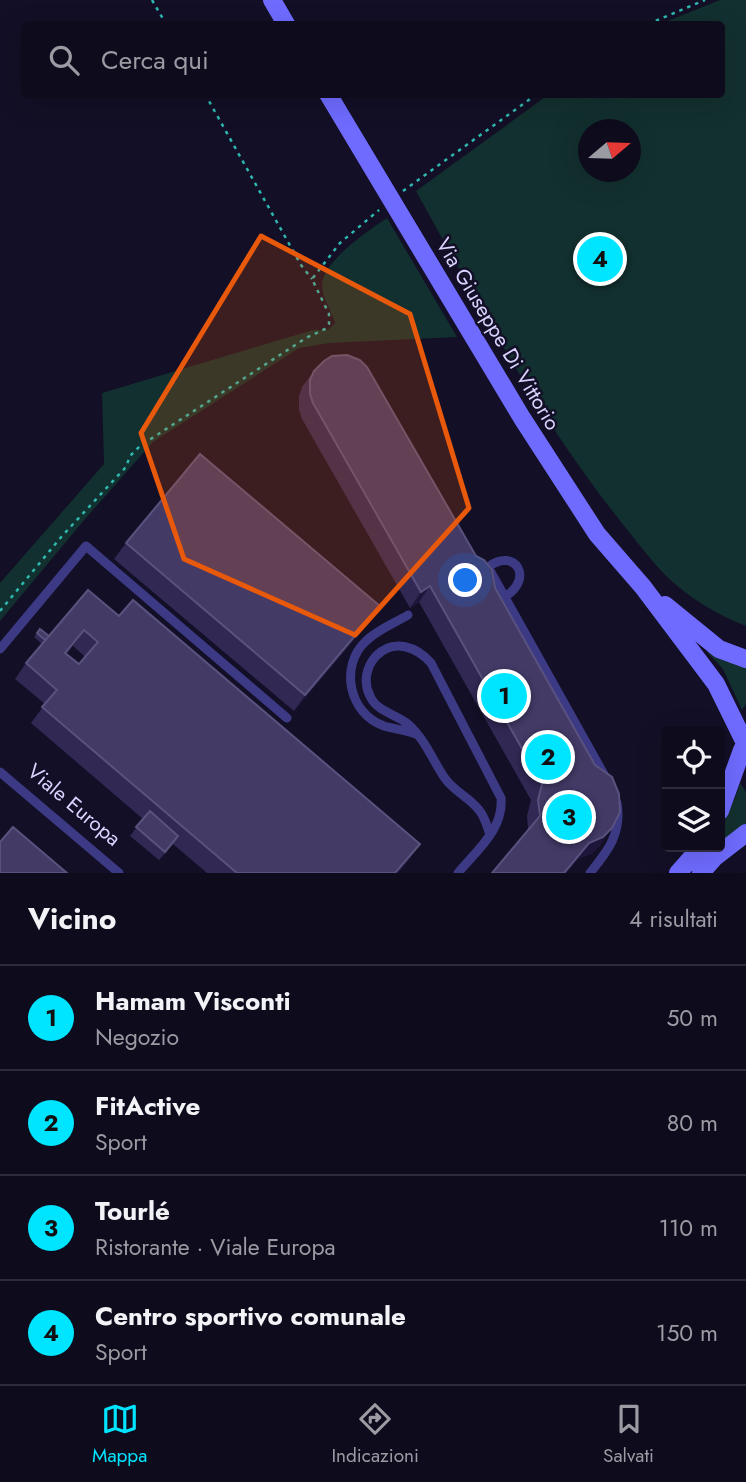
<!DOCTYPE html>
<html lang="it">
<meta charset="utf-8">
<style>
body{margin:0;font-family:Jost,sans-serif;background:#171425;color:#f1f3f6}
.controls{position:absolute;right:21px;bottom:21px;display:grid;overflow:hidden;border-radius:7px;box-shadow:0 7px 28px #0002}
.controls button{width:63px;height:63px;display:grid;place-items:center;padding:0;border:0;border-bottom:2px solid #2e2b3b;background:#0e0b1c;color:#f1f3f6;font:35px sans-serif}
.compass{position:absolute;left:578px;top:119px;width:63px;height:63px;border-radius:50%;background:#0e0b1c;box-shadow:0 7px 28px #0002;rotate:71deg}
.you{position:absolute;left:466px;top:581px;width:24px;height:24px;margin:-18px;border:5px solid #fff;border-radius:50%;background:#1a73e8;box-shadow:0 0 0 10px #1a73e833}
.badge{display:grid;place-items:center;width:46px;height:46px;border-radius:50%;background:#00e5ff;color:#111;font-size:23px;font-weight:700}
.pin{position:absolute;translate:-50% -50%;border:4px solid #fff;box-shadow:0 2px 7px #0006}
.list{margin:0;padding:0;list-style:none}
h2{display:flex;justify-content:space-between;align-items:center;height:91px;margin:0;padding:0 28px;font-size:30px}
h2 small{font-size:23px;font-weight:400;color:#9b9ba3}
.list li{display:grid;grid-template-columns:46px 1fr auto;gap:21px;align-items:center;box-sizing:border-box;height:105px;padding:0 28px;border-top:2px solid #2e2b3b}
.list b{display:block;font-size:26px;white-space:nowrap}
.list p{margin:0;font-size:23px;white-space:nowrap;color:#9b9ba3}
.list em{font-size:23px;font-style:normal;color:#9b9ba3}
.icon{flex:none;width:38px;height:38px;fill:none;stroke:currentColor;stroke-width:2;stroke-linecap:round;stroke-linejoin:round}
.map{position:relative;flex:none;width:746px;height:873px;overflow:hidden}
.search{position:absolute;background:#0e0b1c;box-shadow:0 7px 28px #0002;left:21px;right:21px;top:21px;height:77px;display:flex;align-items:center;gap:18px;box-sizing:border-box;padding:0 24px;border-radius:7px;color:#9b9ba3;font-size:26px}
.sheet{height:511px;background:#0e0b1c}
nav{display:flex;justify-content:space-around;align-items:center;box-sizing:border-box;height:98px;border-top:2px solid #2e2b3b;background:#0e0b1c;font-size:19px;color:#9b9ba3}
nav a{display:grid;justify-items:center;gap:4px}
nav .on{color:#00e5ff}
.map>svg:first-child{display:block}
.green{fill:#12302f;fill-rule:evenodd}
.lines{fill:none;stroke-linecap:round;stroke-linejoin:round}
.path{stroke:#2fb8b0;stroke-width:2.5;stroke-dasharray:3.5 5;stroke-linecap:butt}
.service{stroke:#3d3a85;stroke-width:9}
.secondary{stroke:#6f6bff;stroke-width:18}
.wall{fill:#312854;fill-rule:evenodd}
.shaded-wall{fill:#1d163a}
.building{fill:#433a66;stroke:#5a527e;stroke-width:2;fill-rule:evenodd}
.marked{fill:#e8590c;fill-opacity:0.2;stroke:#e8590c;stroke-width:5;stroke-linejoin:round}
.labels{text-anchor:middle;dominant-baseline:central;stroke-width:5;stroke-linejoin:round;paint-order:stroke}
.street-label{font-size:21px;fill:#d9d4ff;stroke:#130f26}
</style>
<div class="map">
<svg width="746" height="873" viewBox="0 0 746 873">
<rect width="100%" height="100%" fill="#130f26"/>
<path class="green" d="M720 0H746V626C717 615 688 597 665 575 647 556 631 534 614 513 536 414 477 301 416 191L548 95 722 94V24H660ZM588 130H630V172H588Z
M387 218 457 337 329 343 299 348 153 442 85 519 0 621V583L104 464 102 393 313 330H328L335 323C332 312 322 297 322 286 322 261 368 231 387 218Z
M710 648 746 667V704L742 710 723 669 707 652Z
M740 783 746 792V825L720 845C720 821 734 807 740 783Z"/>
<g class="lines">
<path class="path" d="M152 0 166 24
M648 24 705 0
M205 94 301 265 312 279
M403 191 537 94
M0 611 62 536 126 467 130 456 140 446 306 338 325 329 329 324V314L312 279 340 243 379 210"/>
<path class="service" d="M506 596C534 578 515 547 488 567L606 778
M408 615C395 623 377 630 366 641 339 666 349 714 384 726 394 729 406 730 416 734
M0 649 86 546 287 718
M0 772 119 873
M458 873C476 851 504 829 501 798L431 663C417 647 394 638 376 656 366 667 363 683 370 696 377 712 396 714 408 724 425 739 432 759 444 777 453 791 469 797 479 810 485 817 487 826 490 835
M590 873C608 851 622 833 617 803"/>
<path class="secondary" d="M272 0 286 24
M328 94 522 418 597 534 643 587 716 684 743 739
M665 605 719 649 746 659
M720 811 742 750
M678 873 701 847
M701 873 714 858 746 833"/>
</g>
<path class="wall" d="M314 371 476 556 495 588 601 844 592 853 578 859 566 873H492L528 829 527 816 531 800 419 602 410 608 302 419 299 410V396L302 387Z
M126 543 380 606 369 622 294 711 114 559Z
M88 590 409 860 398 873H207L173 844 159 860 130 836 143 819 31 723 45 704 15 679 26 663 42 644 34 637 40 629 49 636ZM73 646 85 657 79 664 67 654Z"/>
<path class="shaded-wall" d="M430 586 419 602 410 608 421 592Z
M380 606 369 622 294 711 305 695Z
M84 630 73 646 54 669 65 653Z
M612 828 601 844 592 853 578 859 566 873H564L589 843Z
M420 844 409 860 398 873H395Z"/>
<path class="building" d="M347 355 360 360 367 367 476 556 484 560 492 570 495 588 595 765 612 777 619 794 620 812 612 828 603 837 589 843 564 873H492L540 816 538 800 542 784 430 586 421 592 313 403 310 394V380L314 371 324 361 332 356Z
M200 454 380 606 305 695 126 543Z
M88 590 119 616 133 600 420 844 395 873H237L42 707 57 690 26 663ZM84 630 98 642 79 664 65 653Z
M40 629 49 636 45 640 37 633Z
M150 811 178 836 165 852 136 827Z
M13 827 67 873H0V842Z"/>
<path class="marked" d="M261 236 410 314 469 508 355 635 184 559 141 433Z"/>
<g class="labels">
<g class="street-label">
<text transform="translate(498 334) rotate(59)">Via Giuseppe Di Vittorio</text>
<text transform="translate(74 805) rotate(40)">Viale Europa</text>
</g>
</g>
</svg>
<div class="controls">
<button><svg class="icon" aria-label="locate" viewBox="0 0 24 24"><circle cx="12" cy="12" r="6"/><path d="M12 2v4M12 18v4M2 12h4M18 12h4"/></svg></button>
<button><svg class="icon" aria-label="layers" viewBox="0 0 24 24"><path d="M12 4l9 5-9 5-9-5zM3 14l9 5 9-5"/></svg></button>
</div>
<svg class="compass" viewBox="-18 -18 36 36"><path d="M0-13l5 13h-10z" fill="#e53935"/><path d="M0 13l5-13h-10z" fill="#9b9ba3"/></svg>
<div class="you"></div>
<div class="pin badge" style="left:504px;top:696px">1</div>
<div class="pin badge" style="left:548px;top:757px">2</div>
<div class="pin badge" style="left:569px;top:817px">3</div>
<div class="pin badge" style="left:600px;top:259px">4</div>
<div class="search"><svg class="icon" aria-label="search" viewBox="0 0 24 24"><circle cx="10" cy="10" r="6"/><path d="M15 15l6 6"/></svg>Cerca qui</div>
</div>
<section class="sheet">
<h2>Vicino<small>4 risultati</small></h2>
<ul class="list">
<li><span class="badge">1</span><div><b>Hamam Visconti</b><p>Negozio</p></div><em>50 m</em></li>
<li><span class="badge">2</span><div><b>FitActive</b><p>Sport</p></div><em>80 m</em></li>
<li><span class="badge">3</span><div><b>Tourlé</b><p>Ristorante · Viale Europa</p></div><em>110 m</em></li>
<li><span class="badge">4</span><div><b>Centro sportivo comunale</b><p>Sport</p></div><em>150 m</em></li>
</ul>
</section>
<nav>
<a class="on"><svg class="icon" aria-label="map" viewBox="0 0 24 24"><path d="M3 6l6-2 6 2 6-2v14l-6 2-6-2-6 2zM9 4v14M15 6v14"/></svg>Mappa</a>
<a><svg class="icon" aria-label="directions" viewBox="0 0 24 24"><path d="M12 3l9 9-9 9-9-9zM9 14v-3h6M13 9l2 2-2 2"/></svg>Indicazioni</a>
<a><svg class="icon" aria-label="saved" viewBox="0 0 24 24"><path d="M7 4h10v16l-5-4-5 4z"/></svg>Salvati</a>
</nav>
